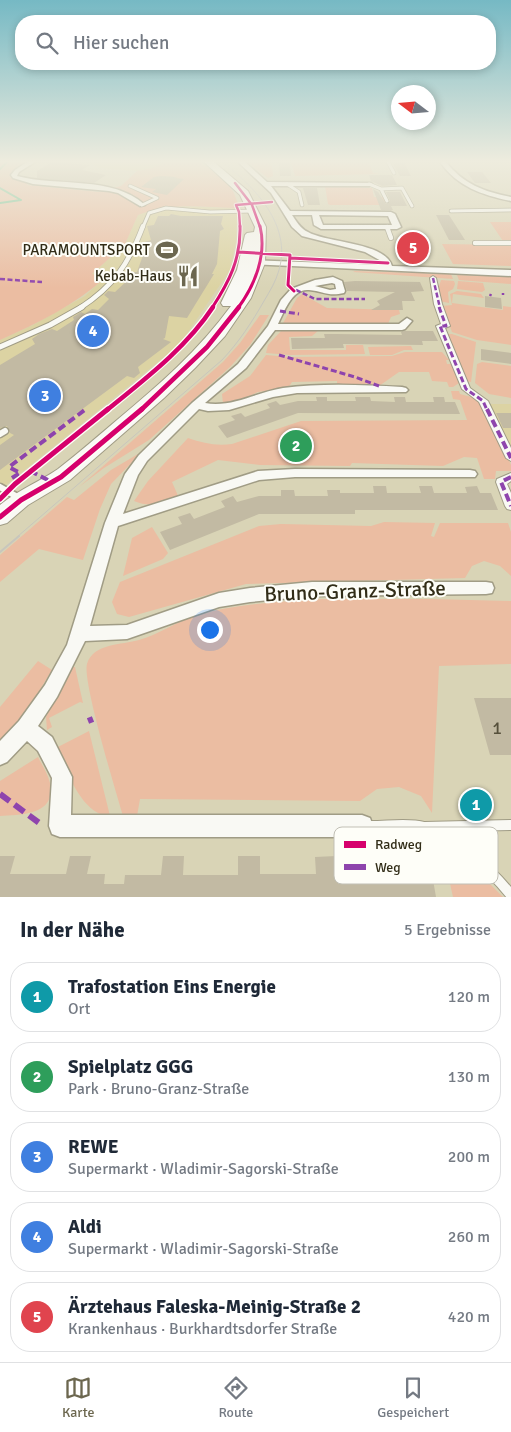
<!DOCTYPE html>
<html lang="de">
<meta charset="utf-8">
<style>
body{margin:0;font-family:Signika,sans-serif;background:#f6f6f7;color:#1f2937}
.compass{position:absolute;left:391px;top:85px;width:45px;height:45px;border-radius:50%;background:#fff;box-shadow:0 2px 8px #0003;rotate:286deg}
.you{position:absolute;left:209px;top:629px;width:18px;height:18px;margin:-12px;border:4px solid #fff;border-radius:50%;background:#1a73e8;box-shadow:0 0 0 8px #1a73e833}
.badge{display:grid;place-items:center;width:32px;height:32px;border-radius:50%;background:#6c674f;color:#fff;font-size:16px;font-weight:700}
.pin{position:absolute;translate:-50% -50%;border:2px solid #fff;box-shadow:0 1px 5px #0006}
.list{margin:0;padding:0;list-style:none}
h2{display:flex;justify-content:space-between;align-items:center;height:65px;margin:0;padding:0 20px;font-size:21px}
h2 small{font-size:16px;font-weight:400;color:#747a83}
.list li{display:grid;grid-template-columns:32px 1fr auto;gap:15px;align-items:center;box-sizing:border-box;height:70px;margin:0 10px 10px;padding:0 10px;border:1px solid #e0e1e3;border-radius:20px}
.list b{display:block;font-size:19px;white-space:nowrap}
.list p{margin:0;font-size:16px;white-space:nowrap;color:#747a83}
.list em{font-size:16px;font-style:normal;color:#747a83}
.icon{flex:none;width:28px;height:28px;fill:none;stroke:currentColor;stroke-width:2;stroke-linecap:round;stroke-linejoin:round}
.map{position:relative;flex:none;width:511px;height:897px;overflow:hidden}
.search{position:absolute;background:#fff;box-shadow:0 2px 8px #0003;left:15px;right:15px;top:15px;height:55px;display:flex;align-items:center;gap:12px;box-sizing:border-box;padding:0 18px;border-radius:20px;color:#747a83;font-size:19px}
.sheet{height:465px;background:#fff}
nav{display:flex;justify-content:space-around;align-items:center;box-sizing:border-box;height:70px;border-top:1px solid #e0e1e3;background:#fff;font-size:14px;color:#747a83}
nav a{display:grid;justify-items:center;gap:2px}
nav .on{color:#6c674f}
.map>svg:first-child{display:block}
.built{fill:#dcd3a3}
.green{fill:#ebbda2}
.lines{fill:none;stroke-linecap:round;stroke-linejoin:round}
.stream{stroke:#6cc08e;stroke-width:2}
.building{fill:#c2baa3}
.service-far4-casing{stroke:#a09c85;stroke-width:4.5}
.service-far3-casing{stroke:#a09c85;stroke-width:6}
.service-far2-casing{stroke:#a09c85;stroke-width:7}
.service-far1-casing{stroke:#a09c85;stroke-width:9}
.service-casing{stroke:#a09c85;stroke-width:12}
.pedestrian-casing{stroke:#a09c85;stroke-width:2}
.minor-casing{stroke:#a09c85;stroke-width:3}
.secondary-casing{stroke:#a09c85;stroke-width:2}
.service-far4{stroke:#f9f9f4;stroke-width:3}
.service-far3{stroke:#f9f9f4;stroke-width:4.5}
.service-far2{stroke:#f9f9f4;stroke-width:5}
.service-far1{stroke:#f9f9f4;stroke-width:6}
.service{stroke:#f9f9f4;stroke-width:10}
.pedestrian{fill:#f9f9f4;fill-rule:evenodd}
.minor{fill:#f9f9f4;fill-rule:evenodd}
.secondary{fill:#f9f9f4;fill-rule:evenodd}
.tram-far1{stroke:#c7c6bd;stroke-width:1}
.tram{stroke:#c7c6bd;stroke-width:2}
.quiet-far3{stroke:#8e44ad;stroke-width:2.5;stroke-dasharray:5 2.5;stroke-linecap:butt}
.quiet-far2{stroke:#8e44ad;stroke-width:3;stroke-dasharray:6 3;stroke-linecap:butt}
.quiet-far1{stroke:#8e44ad;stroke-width:4;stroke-dasharray:8 4;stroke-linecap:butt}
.quiet{stroke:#8e44ad;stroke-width:6;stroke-dasharray:12 6;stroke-linecap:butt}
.cycleway-far3-casing{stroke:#fefef8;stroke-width:4.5}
.cycleway-far2-casing{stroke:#fefef8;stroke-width:5}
.cycleway-far1-casing{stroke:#fefef8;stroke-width:7}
.cycleway-casing{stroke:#fefef8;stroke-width:8}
.cycleway-far3{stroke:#d6006c;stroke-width:2.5}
.cycleway-far2{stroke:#d6006c;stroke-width:3}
.cycleway-far1{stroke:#d6006c;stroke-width:4.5}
.cycleway{stroke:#d6006c;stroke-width:5}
.labels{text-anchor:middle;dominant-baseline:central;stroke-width:4;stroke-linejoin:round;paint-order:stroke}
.far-poi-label{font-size:15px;fill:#322d18;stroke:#fefef8;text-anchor:end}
.near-number-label{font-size:18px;fill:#56503b}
.near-street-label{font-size:21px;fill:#322d18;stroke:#fefef8}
.key{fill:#fefef8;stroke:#c1bfb5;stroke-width:1}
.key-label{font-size:14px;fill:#322d18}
</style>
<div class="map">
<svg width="511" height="897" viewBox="0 0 511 897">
<rect width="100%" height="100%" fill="#d9d4b6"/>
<path class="built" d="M90 162H166L153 168 137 171 99 168Z
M172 206 235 208 237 215 236 241 230 270 180 344 0 490V340L33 325 85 296 105 277 91 275 125 244 138 215 156 208Z
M488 404H511V446L507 439 504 438Z"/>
<path class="green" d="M0 162H28L11 172 12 178 30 182 27 185 99 192 121 186 137 171 153 168 166 162H200L225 179 234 193 238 204 235 208C201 207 170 202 138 215L125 244 92 274 106 277C75 305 38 323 0 340Z
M266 162 272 166 273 176 268 178 248 163H243Z
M291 162 369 163 373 173 380 174 295 176Z
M325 186 372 188 374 197H383L386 205H330L328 204Z
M490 222H511V242L503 241Z
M442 244 511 245V266L453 264Z
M355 271 451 274 453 279 353 272Z
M457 275 511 277V284L459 280Z
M441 280 454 281 455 284 453 289 448 292 449 303 439 301 437 293Z
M458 281 483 283 485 290 482 292 457 289Z
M457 291 481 294 484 298 453 294 452 303 503 310V306L511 307V345L477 340 452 332 442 306 452 305 450 294Z
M302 294 327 308 399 310 400 314 391 317 387 326 282 325 297 298Z
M260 315H269L250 345 230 367 149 440 104 468 79 487 223 362 240 343Z
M282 330H319L312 336 289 337 290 350H346V345H363L365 354 290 355 266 353 268 345Z
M444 334H452L476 342 471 382 466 381Z
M411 346 413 350H404L392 355H370L368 347Z
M405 352H442L449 360H446L447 364H451L459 383 453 387H449L447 382 432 381 429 372H399L379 386H337V381L292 382 288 388 258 392 236 402 223 404 222 394 250 376 266 355 290 357 392 356Z
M482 362 511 366V398L489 394 475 383 477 364Z
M451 391H459L460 394 471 397 485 407 511 465V471H496L495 479H484L477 458 464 457 443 466 352 463 350 466 260 465 218 460 172 482 179 498C163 503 150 508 134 501L148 481 188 438C203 443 215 446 232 444L301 421 467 420 460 400 453 399Z
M138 454H140L138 456 111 484 100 509 83 560 39 549 0 582V555L67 497 74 500 111 470Z
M384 522 435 523 431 536 434 537 440 523H508L511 532V576L500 566 484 561 472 566 465 578 246 584 129 617 117 614 112 602 120 582 259 526 281 524 371 526Z
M152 527 168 553 163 559 123 576 132 538Z
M323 599H429L511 601V664L439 666 432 813 421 796 399 787 377 789 360 801 140 799 137 816H123C116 792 82 680 87 664 93 643 122 645 139 640 158 635 175 622 195 616 236 603 280 602 323 599Z
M38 661 52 670 30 706 0 743V707Z
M73 667H75L83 703 80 702 49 718 52 727 47 730 46 717Z
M89 731 110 816C81 815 67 770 56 748Z
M38 757C42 765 48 774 50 783 57 815 21 815 0 816V781Z
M431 841 483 877 503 897H453C450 885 449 872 442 862 437 854 431 851 431 841Z"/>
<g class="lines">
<path class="stream" d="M0 169 7 162
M0 188 21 200 0 203"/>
</g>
<path class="building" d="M52 162 90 165 82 170 106 175 94 183 37 178V171Z
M400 162H404L411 176H400L393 164Z
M279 163H290L291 176H280Z
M467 172H482L491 183H475Z
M369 175H392L397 185 382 186 371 181Z
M161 176 177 177 175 178 184 179 167 195 152 192 156 189 141 187 154 177Z
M303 188H317L320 205H308Z
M373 189 378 192 386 204 390 201 386 192H400L407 206H391L393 210H381Z
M171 214 181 216H223L221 224 224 229 220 231 217 264 212 274H214L187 318 169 316 165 338 163 339 171 342 138 367 140 373 134 378 127 376 0 470V445L14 435 10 433 7 426 0 428V365L35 344 32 339 39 334 52 329 57 331 74 320 73 317 81 312 85 314 92 309 98 310 109 299 104 295 108 291 115 292 130 278 123 274 125 272H137L146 247 140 245 141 243 151 240 147 226 154 225 158 216H169Z
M436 215H449L465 240H449Z
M400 235H414L422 253H408Z
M355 281 420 282 424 291 411 292 415 301H402L403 310H371L380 305 377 301 395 292 347 291 344 282Z
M485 296 501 298 502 309 485 307Z
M404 331H433L438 341H422L423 345 343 344 344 348 292 349 291 338H325L324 334H336L402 335 401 332Z
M481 349 511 353V364L481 360Z
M316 397H327V401H356L355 397H370L371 401 395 402 394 397H405L406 402H434L433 397H444L445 402H455L460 414 298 413 227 438 218 426 235 420 231 416 241 413 245 417 270 408 267 404 276 401 280 405 298 401H317Z
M496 413H511V428H503Z
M373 486H386L387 493H421L419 486H432L434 493H467L465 487 477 486 480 493H491L498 510H355V514H259L170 550 160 532 182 524 178 517 190 513 194 519 225 507 221 501 233 496 237 502 259 496H281V490H294L295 496H328L327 490H340V493H374Z
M474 698H511V755H490Z
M0 856H15L10 874H66L70 856H91L87 874H105L104 884H124L125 875H161L163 856H184L183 875H238V856H260V874H316L315 857 336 856 338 874H392L390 857H411L413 874H432L436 897H0Z"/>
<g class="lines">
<g class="service-far4-casing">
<path id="service-far4" d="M388 162 394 173
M287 184 299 192 302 205
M369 184 381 189 387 201
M130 186 157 198 142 205
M381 189 402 188 412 206
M451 211 511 210
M143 227 149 213 166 208 210 212 254 211"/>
</g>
<g class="service-far3-casing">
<path id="service-far3" d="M387 227 391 238
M475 243H511
M80 308C114 286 129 263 143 226"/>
</g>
<g class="service-far2-casing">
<path id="service-far2" d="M0 347 50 325 82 307"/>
</g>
<g class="service-far1-casing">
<path id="service-far1" d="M0 434 5 431
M0 487 21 499"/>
</g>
<g class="service-casing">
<path id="service" d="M366 826C384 827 406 822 424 827 454 836 492 871 511 895
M425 827 511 825"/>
</g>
<g class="pedestrian-casing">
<path id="pedestrian" d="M433 276 436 278 442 304 450 326 445 328 470 388 488 401 511 448V461L506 458 479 402 462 389 436 326 441 324 434 304 430 278Z
M511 473V481L507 484 511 493V510L507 509 505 506 496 482 497 479Z"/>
</g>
<g class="minor-casing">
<path id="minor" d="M27 162H35L19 172 17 176C58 187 112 175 145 205L140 206 118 193 109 191 33 184 13 178 11 175 15 170Z
M238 162H245L267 182 371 183 372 184 369 186H271L290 211 391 212 395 214 401 227 397 229H321L314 225 312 215H292C296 221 301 229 308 232 327 243 385 242 392 266L511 270V276L246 264V260H249L384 265 383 262 365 252 302 236 292 227 271 193ZM319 215 388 216 392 225H323Z
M440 162H446C463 184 485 192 511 197V201C482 195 458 187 440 162Z
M333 277 342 281 345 291 344 293C328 297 323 291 309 290 292 288 284 312 278 324H399L407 318 412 321 405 329 402 330H275L246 368 205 403C232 408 257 392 283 388 322 383 363 385 402 387L406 388 408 390 406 392 297 393 273 397 229 410 208 411 199 409 147 461 138 475 123 514 258 471 295 469 470 470 475 471 477 474 475 477H295L259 480 118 526 90 626 127 625 219 593 250 588 312 582H486L492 583 494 588 492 593 486 594 312 596 250 602 219 607 127 639 85 641 57 697 38 726 52 737 72 777 71 815H362L370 818 373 826 370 834 362 837H60L52 834 49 826 52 778 38 751 27 741 7 762 0 765V741L19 721 45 685 67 645 105 523 125 474 139 455 192 403 238 364 268 326 281 300 291 289 315 280ZM332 283 335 284 336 289 330 290 315 286Z"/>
</g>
<g class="secondary-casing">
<path id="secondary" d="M204 162H214L248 191 266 227 265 263 251 298 225 336 195 368 164 398 70 480 28 505 7 523 0 525V505C18 490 39 482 58 469 79 453 98 436 117 420 159 385 199 350 231 306H223L221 303 237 270 245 235 247 233 254 232 255 227 240 195Z"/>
</g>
<use href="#service-far4" class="service-far4"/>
<use href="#service-far3" class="service-far3"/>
<use href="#service-far2" class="service-far2"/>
<use href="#service-far1" class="service-far1"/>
<use href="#service" class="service"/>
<use href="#pedestrian" class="pedestrian"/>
<use href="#minor" class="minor"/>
<use href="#secondary" class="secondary"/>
<path class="tram-far1" d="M17 537 222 360C239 342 252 322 264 301 270 291 276 281 279 270 292 225 255 187 222 162"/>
<path class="tram" d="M0 552 19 536"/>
<path class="quiet-far3" d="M433 278 440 308
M0 279 42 282
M296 290 315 299H365
M503 293V295
M490 296 491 294"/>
<path class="quiet-far2" d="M439 307 446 326H440L466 389 483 401 487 410
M280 311 299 314
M279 355 355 377 379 386"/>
<path class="quiet-far1" d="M487 409 511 458
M30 471 54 483
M511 477 501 482 511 506
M12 478 20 473 9 467 86 409"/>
<path class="quiet" d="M88 721 93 719
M0 794 42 825"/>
<g class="cycleway-far3-casing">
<path id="cycleway-far3" d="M235 183 252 205 260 227
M240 227 239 212 236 205 272 202"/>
</g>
<g class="cycleway-far2-casing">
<path id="cycleway-far2" d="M238 252 290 255 288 285 294 291
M290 258 388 263
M212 308C229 282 241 259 240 226
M238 308C255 285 267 255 260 226"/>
</g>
<g class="cycleway-far1-casing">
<path id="cycleway-far1" d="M107 410C145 379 186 348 213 307
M141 410 207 347 239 307"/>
</g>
<g class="cycleway-casing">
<path id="cycleway" d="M0 499 15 484 108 409
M0 517 21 500 61 477 142 409"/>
</g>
<use href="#cycleway-far3" class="cycleway-far3"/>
<use href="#cycleway-far2" class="cycleway-far2"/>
<use href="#cycleway-far1" class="cycleway-far1"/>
<use href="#cycleway" class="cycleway"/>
</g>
<linearGradient id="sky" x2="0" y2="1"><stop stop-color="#76b9c4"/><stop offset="0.56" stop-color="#eeecde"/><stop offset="1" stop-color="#eeecde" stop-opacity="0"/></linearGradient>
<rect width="511" height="288" fill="url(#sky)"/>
<defs>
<g id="stadium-bare" transform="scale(1.725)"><path d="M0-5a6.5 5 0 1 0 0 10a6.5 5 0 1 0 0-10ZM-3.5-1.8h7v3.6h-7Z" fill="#6c674f" stroke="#fefef8" stroke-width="2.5" paint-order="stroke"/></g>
<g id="restaurant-bare" transform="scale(1.725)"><path d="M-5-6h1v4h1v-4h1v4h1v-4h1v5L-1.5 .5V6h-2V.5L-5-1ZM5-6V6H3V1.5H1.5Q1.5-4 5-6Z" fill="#6c674f" stroke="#fefef8" stroke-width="2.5" paint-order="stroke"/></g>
</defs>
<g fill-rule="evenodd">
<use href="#stadium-bare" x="167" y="250"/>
<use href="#restaurant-bare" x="188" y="276"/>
</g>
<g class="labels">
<g class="far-poi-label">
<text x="150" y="250">PARAMOUNTSPORT</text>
<text x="172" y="276">Kebab-Haus</text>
</g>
<g class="near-number-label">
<text x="497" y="728">1</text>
</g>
<g class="near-street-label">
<text transform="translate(355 591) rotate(-2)">Bruno-Granz-Straße</text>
</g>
</g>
<rect x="334" y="827" width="164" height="57" rx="8" class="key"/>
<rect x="344" y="841" width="22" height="7" fill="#d6006c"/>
<rect x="344" y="864" width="22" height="6" fill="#8e44ad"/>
<g class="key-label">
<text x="375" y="849">Radweg</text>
<text x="375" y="872">Weg</text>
</g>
</svg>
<svg class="compass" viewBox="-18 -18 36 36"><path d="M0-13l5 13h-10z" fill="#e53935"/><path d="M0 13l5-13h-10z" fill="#747a83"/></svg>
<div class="you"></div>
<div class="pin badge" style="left:476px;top:805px;background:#0f9aa8">1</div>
<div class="pin badge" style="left:296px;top:446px;background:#2e9e5b">2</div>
<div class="pin badge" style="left:45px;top:396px;background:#3f7fe0">3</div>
<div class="pin badge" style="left:93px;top:331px;background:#3f7fe0">4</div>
<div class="pin badge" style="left:413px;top:248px;background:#e0444e">5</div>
<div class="search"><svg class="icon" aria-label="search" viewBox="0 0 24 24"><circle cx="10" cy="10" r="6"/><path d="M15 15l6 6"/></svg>Hier suchen</div>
</div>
<section class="sheet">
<h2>In der Nähe<small>5 Ergebnisse</small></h2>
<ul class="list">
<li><span class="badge" style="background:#0f9aa8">1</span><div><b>Trafostation Eins Energie</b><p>Ort</p></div><em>120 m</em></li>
<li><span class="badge" style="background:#2e9e5b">2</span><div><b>Spielplatz GGG</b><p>Park · Bruno-Granz-Straße</p></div><em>130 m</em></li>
<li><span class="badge" style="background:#3f7fe0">3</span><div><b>REWE</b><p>Supermarkt · Wladimir-Sagorski-Straße</p></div><em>200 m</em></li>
<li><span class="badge" style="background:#3f7fe0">4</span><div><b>Aldi</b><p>Supermarkt · Wladimir-Sagorski-Straße</p></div><em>260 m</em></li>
<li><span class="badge" style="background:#e0444e">5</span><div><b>Ärztehaus Faleska-Meinig-Straße 2</b><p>Krankenhaus · Burkhardtsdorfer Straße</p></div><em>420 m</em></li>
</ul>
</section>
<nav>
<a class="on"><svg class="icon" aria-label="map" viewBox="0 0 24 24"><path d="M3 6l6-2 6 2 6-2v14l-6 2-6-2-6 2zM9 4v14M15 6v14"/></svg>Karte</a>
<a><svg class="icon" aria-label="directions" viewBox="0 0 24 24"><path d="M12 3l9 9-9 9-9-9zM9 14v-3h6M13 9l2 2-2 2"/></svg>Route</a>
<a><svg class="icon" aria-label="saved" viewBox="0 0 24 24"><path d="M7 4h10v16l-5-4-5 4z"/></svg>Gespeichert</a>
</nav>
